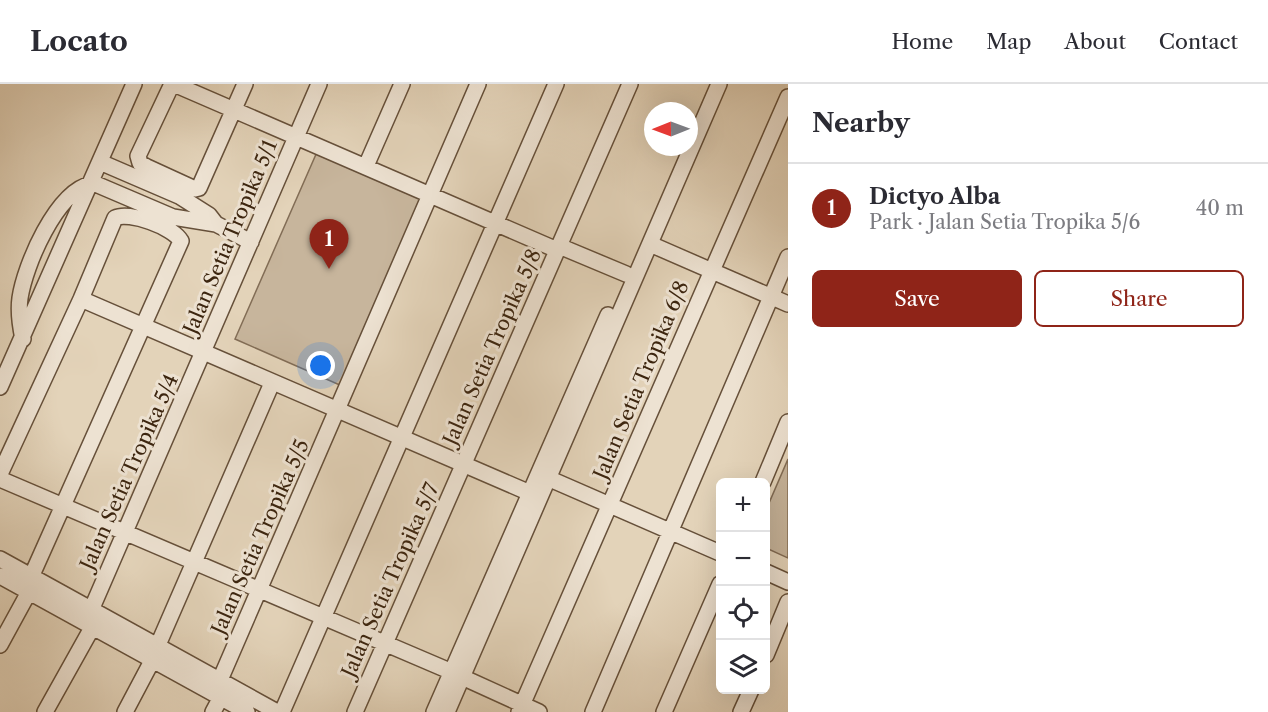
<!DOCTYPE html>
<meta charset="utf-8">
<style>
body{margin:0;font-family:"Libre Caslon Text",serif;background:#f7f7f7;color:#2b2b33}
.controls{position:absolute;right:18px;bottom:18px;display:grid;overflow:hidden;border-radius:9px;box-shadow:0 6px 24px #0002}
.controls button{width:54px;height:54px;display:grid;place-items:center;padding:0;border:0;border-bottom:2px solid #e1e1e2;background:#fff;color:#2b2b33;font:30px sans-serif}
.compass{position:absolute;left:644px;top:18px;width:54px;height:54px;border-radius:50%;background:#fff;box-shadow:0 6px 24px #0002;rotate:269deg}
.you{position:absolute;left:321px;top:282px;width:21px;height:21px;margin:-15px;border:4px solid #fff;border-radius:50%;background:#1a73e8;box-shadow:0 0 0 9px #1a73e833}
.badge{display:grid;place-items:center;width:39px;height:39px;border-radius:50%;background:#8f2418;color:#fff;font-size:20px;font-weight:700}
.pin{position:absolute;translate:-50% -50px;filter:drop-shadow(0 2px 3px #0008)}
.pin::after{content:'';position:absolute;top:32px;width:21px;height:18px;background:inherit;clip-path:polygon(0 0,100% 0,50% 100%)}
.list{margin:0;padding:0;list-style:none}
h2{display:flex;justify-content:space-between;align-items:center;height:78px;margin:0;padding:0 24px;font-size:26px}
h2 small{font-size:20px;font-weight:400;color:#7c7c81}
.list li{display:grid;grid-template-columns:39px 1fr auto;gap:18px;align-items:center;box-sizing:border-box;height:90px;padding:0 24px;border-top:2px solid #e1e1e2}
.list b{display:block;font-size:22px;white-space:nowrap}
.list p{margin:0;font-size:20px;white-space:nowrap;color:#7c7c81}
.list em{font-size:20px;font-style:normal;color:#7c7c81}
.actions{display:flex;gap:12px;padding:18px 24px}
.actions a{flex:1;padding:14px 0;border:2px solid #8f2418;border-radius:9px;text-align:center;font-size:21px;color:#8f2418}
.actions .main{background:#8f2418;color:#fff}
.icon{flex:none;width:33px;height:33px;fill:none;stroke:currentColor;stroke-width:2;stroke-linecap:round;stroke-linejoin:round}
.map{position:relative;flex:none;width:788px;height:628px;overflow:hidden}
header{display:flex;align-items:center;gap:36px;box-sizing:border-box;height:84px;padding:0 30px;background:#fff;border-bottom:2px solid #e1e1e2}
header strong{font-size:28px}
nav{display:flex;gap:33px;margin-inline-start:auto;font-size:21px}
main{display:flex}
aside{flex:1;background:#fff}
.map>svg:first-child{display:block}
.green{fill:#c7b59c;stroke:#826d56;stroke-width:1.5}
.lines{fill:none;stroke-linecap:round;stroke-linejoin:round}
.minor-casing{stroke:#66503a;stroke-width:18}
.minor{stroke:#ede2d2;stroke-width:15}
.labels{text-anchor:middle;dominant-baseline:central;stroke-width:6;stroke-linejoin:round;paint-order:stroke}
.street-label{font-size:20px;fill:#3c250f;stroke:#ede2d2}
</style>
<header>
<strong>Locato</strong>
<nav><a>Home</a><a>Map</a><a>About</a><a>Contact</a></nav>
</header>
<main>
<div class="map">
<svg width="788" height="628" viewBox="0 0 788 628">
<rect width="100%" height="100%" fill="#e3d3b9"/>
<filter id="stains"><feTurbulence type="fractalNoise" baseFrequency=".00333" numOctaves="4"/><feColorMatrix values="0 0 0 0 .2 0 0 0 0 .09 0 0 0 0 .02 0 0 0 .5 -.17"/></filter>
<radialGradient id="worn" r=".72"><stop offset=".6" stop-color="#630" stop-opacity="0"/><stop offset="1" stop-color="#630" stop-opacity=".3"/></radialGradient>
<path class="green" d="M317 68 424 115 342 302 235 255Z
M788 375V474L766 464V426Z"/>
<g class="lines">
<g class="minor-casing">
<path id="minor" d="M172 0 138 72 140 79 147 83 195 105 199 104 245 0
M174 0 557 166
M100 78 179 112 209 131 216 140 251 158
M366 82 402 0
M91 98 173 133 216 140
M650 160 788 220
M559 162 626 190
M81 215 530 409
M23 255C20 241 18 228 20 214 25 181 56 108 91 100
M0 303 134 0
M0 390 81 215 115 134C129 127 173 143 181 157L32 491
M0 395 452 588
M550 395 720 469
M763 398 788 338
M0 475 277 628
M766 488 788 498
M0 492 247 628
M92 524 319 0
M0 561 30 506
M158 561 272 299
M766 571 788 518
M462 593 539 628
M220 596 478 0
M45 628 93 542
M125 628 153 575
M213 628 221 613
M282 628 556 0
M355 628 630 0
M434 628 608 231
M447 628 719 0
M519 628 788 13
M593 628 788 173
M664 628 720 500
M741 628 751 606"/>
</g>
<use href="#minor" class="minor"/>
</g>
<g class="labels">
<g class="street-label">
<text transform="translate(230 153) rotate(-67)">Jalan Setia Tropika 5/1</text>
<text transform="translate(492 263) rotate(-66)">Jalan Setia Tropika 5/8</text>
<text transform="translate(641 296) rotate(-67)">Jalan Setia Tropika 6/8</text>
<text transform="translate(129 388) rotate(-66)">Jalan Setia Tropika 5/4</text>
<text transform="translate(260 453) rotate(-66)">Jalan Setia Tropika 5/5</text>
<text transform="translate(390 496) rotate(-66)">Jalan Setia Tropika 5/7</text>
</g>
</g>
<rect width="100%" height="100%" filter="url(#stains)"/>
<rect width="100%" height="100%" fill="url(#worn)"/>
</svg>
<div class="controls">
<button>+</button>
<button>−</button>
<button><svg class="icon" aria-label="locate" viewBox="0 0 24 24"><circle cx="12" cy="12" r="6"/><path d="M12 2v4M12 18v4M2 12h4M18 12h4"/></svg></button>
<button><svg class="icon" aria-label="layers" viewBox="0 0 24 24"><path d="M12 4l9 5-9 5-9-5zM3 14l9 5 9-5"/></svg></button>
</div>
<svg class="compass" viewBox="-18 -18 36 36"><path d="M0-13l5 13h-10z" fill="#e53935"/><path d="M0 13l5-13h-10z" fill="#7c7c81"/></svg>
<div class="you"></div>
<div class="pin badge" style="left:329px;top:185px">1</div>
</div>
<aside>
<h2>Nearby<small></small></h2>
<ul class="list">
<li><span class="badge">1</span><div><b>Dictyo Alba</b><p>Park · Jalan Setia Tropika 5/6</p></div><em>40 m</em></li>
</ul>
<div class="actions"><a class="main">Save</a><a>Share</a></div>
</aside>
</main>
